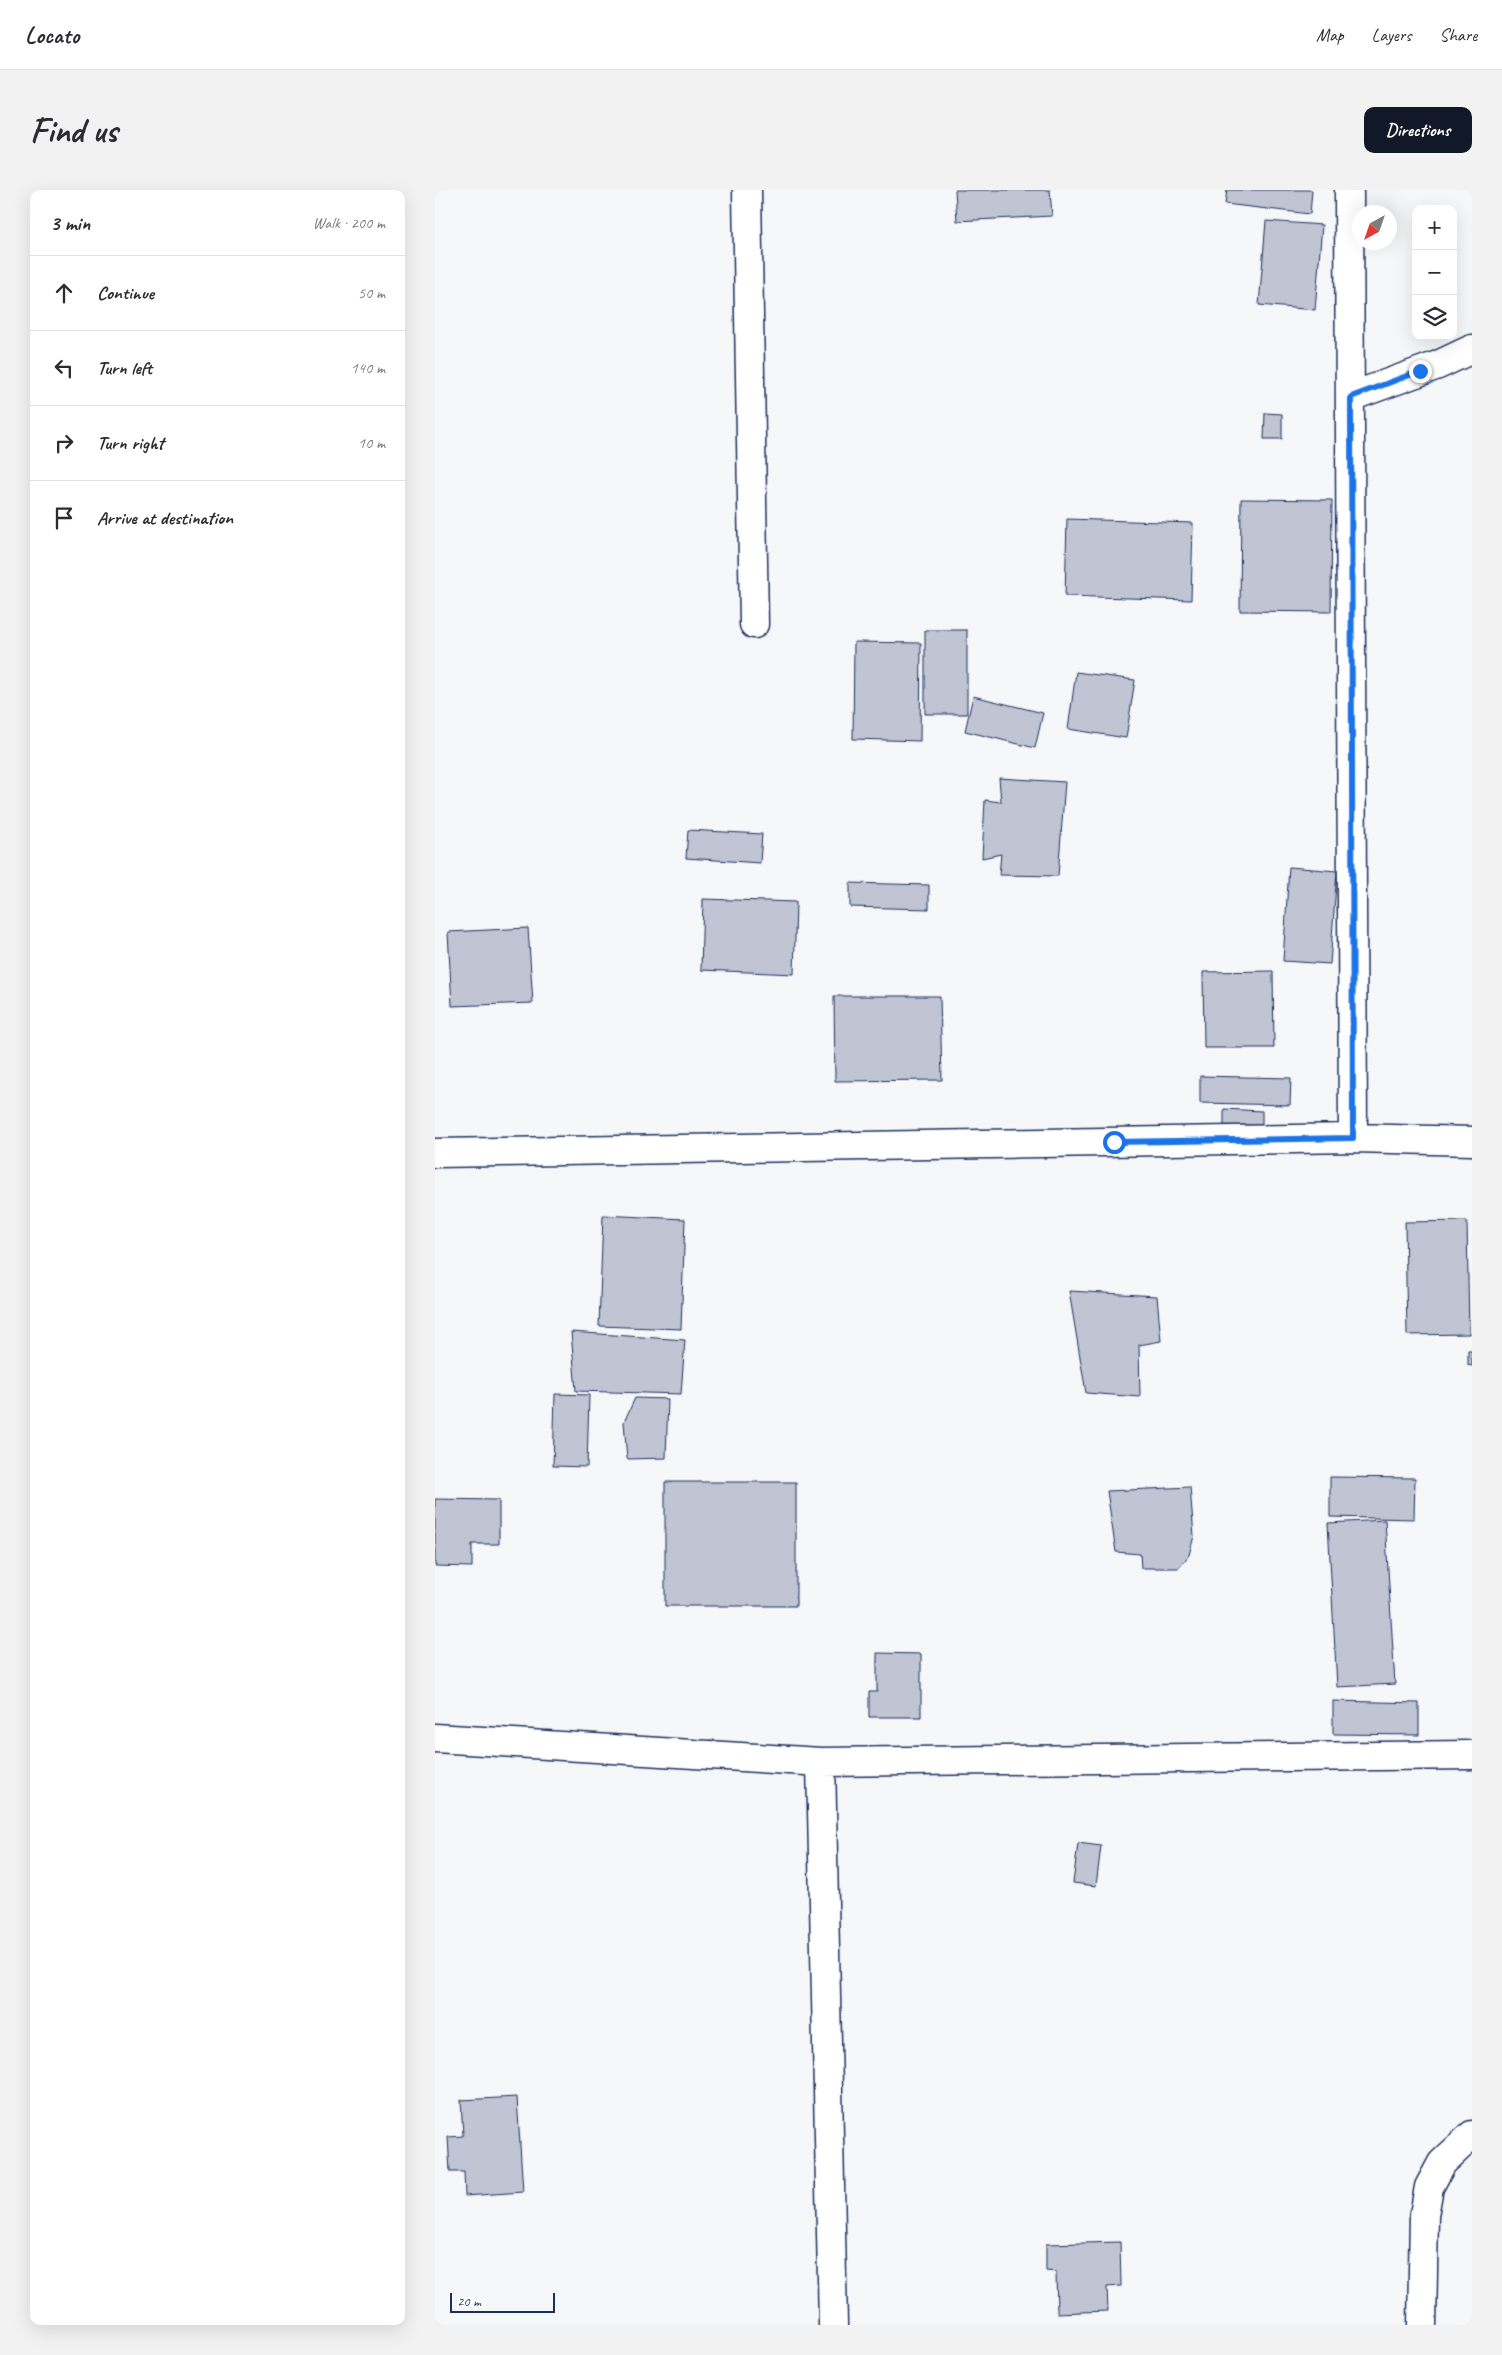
<!DOCTYPE html>
<meta charset="utf-8">
<style>
body{margin:0;font-family:Caveat,sans-serif;background:#f2f2f3;color:#2b2b33}
.controls{position:absolute;right:15px;top:15px;display:grid;overflow:hidden;border-radius:10px;box-shadow:0 5px 20px #0002}
.controls button{width:45px;height:45px;display:grid;place-items:center;padding:0;border:0;border-bottom:1px solid #e1e1e2;background:#fff;color:#2b2b33;font:25px sans-serif}
.compass{position:absolute;left:917px;top:15px;width:45px;height:45px;border-radius:50%;background:#fff;box-shadow:0 5px 20px #0002;rotate:220deg}
.scale{position:absolute;left:15px;bottom:12px;width:105px;box-sizing:border-box;padding-left:5px;border:2px solid #1b2f5e;border-top:0;font-size:14px;line-height:18px;white-space:nowrap;color:#1b2f5e;-webkit-text-stroke:4px #fff;paint-order:stroke}
.stop{position:absolute;width:15px;height:15px;margin:-11px;border:4px solid #1a73e8;border-radius:50%;background:#fff}
.stop.end{background:#1a73e8;border-color:#fff;box-shadow:0 1px 5px #0008}
.list{margin:0;padding:0;list-style:none}
h2{display:flex;justify-content:space-between;align-items:center;height:65px;margin:0;padding:0 20px;font-size:21px}
h2 small{font-size:16px;font-weight:400;color:#7c7c81}
.list li{display:grid;grid-template-columns:32px 1fr auto;gap:15px;align-items:center;box-sizing:border-box;height:75px;padding:0 20px;border-top:1px solid #e1e1e2}
.list b{display:block;font-size:19px;white-space:nowrap}
.list em{font-size:16px;font-style:normal;color:#7c7c81}
.icon{flex:none;width:28px;height:28px;fill:none;stroke:currentColor;stroke-width:2;stroke-linecap:round;stroke-linejoin:round}
.map{position:relative;flex:none;width:1037px;height:2135px;overflow:hidden;border-radius:10px}
header{display:flex;align-items:center;gap:30px;box-sizing:border-box;height:70px;padding:0 25px;background:#fff;border-bottom:1px solid #e1e1e2}
header strong{font-size:24px}
nav{display:flex;gap:28px;margin-inline-start:auto;font-size:18px}
.intro{display:flex;align-items:center;justify-content:space-between;box-sizing:border-box;height:120px;padding:0 30px}
h1{margin:0;font-size:35px}
.button{padding:12px 22px;border-radius:10px;background:#111827;color:#fff;font-size:18px;font-weight:700}
main{display:flex;gap:30px;padding:0 30px}
aside{flex:1;background:#fff;border-radius:10px;box-shadow:0 5px 20px #0002}
.map>svg:first-child{display:block}
.building{fill:#c0c4d3;stroke:#1b2f5e}
.lines{fill:none;stroke-linecap:round;stroke-linejoin:round}
.minor-casing{stroke:#1b2f5e;stroke-width:31}
.minor{stroke:#fff;stroke-width:28}
.route{stroke:#1a73e8;stroke-width:6}
</style>
<header>
<strong>Locato</strong>
<nav><a>Map</a><a>Layers</a><a>Share</a></nav>
</header>
<div class="intro"><h1>Find us</h1><a class="button">Directions</a></div>
<main>
<aside>
<h2>3 min<small>Walk · 200 m</small></h2>
<ul class="list">
<li><svg class="icon" aria-label="ahead" viewBox="0 0 24 24"><path d="M12 20V5M6 11l6-6 6 6"/></svg><div><b>Continue</b></div><em>50 m</em></li>
<li><svg class="icon" aria-label="left" viewBox="0 0 24 24"><path d="M17 20v-9H6M10 6l-5 5 5 5"/></svg><div><b>Turn left</b></div><em>140 m</em></li>
<li><svg class="icon" aria-label="right" viewBox="0 0 24 24"><path d="M7 20v-9h11M14 6l5 5-5 5"/></svg><div><b>Turn right</b></div><em>10 m</em></li>
<li><svg class="icon" aria-label="arrive" viewBox="0 0 24 24"><path d="M6 21V4h12l-3 4 3 4H6"/></svg><div><b>Arrive at destination</b></div></li>
</ul>
</aside>
<div class="map">
<svg width="1037" height="2135" viewBox="0 0 1037 2135">
<rect width="100%" height="100%" fill="#f6f7f9"/>
<filter id="ink" filterUnits="userSpaceOnUse"><feTurbulence type="fractalNoise" baseFrequency=".02" numOctaves="2"/><feDisplacementMap in="SourceGraphic" scale="10" xChannelSelector="R" yChannelSelector="G"/><feConvolveMatrix kernelMatrix="1 2 1 2 8 2 1 2 1" color-interpolation-filters="sRGB"/></filter>
<g filter="url(#ink)">
<path class="building" d="M520 0H615L617 26 522 31Z
M792 0H877L875 24 790 14Z
M831 31 887 35 880 120 824 115Z
M830 223 847 224V249H829Z
M806 309 897 310 896 422 805 421Z
M632 329 758 333 756 410 630 406Z
M490 440H532V524H490Z
M419 452 486 453 485 551 418 549Z
M641 482 700 490 691 548 633 539Z
M538 506 608 523 600 558 530 541Z
M564 588 630 592 623 686 564 685 566 664 547 668 550 610 566 612Z
M253 640 327 644 325 673 251 668Z
M854 677 902 681 895 774 848 771Z
M415 693 494 695V719L415 717Z
M268 709 361 712 359 784 266 780Z
M93 738 98 813 17 816 13 742Z
M838 781 839 858H769L768 782Z
M399 806H505L507 890 400 891Z
M765 886 856 888 855 915 765 913Z
M789 919 827 921V940L789 938Z
M168 1025 250 1029 246 1139 164 1136Z
M1032 1031 1034 1144 972 1145 970 1032Z
M634 1101 722 1106 726 1151 704 1155 705 1207 651 1203Z
M136 1142 250 1150 246 1204 141 1201Z
M1033 1160H1037V1176L1033 1175Z
M120 1204 154 1205 152 1277 118 1276Z
M200 1208 233 1209 231 1268 192 1269 189 1232Z
M895 1287 980 1288 979 1329 895 1327Z
M230 1292H361V1416H230Z
M755 1297 759 1346 754 1365 744 1378H706L705 1364 681 1362 672 1301Z
M0 1309 64 1310V1354H37V1377L0 1376Z
M950 1330 960 1494 902 1497 893 1333Z
M442 1463 486 1464V1527H434V1502H442Z
M898 1511 984 1513V1545L898 1544Z
M643 1653 666 1656 661 1696 638 1693Z
M82 1907 88 2002 30 2006 29 1982H15L13 1947 28 1946 26 1910Z
M685 2052 686 2096 672 2097 673 2121 622 2123 621 2082 611 2081V2054Z"/>
<g class="lines">
<g class="minor-casing">
<path id="minor" d="M312 0 319 434
M914 0 918 948
M915 207 1003 175 1037 159
M0 963 918 948 1037 951
M0 1548 386 1572 1037 1565
M386 1572 398 2135
M987 2135 989 2025 994 1997 1007 1973 1037 1945"/>
</g>
<use href="#minor" class="minor"/>
</g>
</g>
<g class="lines" filter="url(#ink)">
<path class="route" d="M679 952 918 948 916 207 985 181"/>
</g>
</svg>
<div class="controls">
<button>+</button>
<button>−</button>
<button><svg class="icon" aria-label="layers" viewBox="0 0 24 24"><path d="M12 4l9 5-9 5-9-5zM3 14l9 5 9-5"/></svg></button>
</div>
<svg class="compass" viewBox="-18 -18 36 36"><path d="M0-13l5 13h-10z" fill="#e53935"/><path d="M0 13l5-13h-10z" fill="#7c7c81"/></svg>
<div class="scale">20 m</div>
<div class="stop" style="left:679px;top:952px"></div>
<div class="stop end" style="left:985px;top:181px"></div>
</div>
</main>
